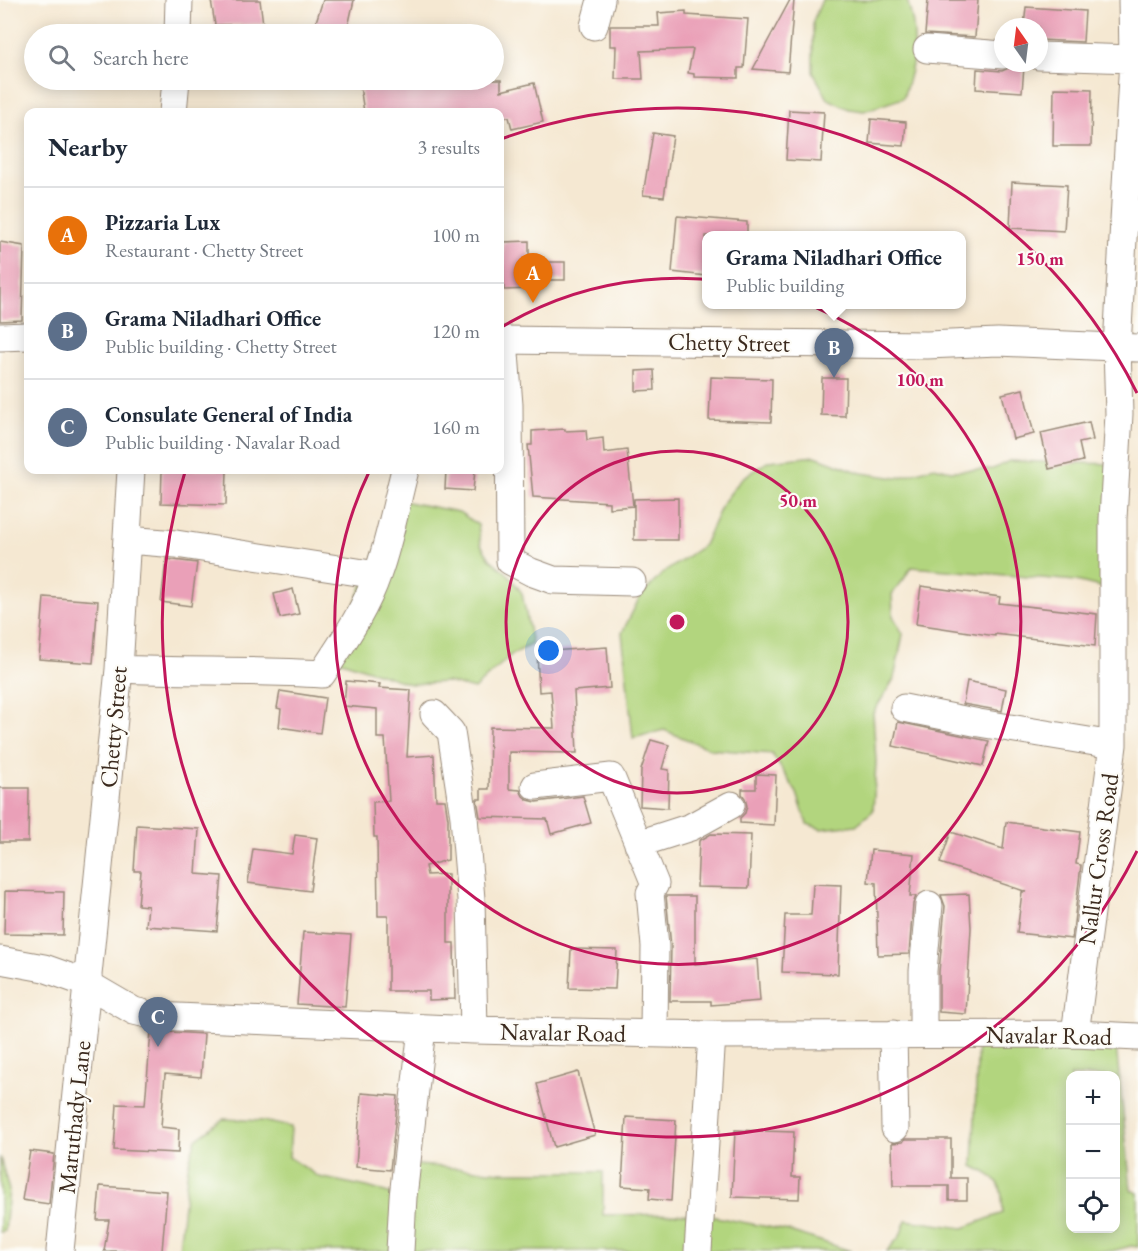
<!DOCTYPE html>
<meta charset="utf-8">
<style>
body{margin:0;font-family:"EB Garamond",serif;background:#f6f6f7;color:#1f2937}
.controls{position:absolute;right:18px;bottom:18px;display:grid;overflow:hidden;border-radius:12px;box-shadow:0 3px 15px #0003}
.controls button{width:54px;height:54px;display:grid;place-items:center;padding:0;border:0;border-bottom:2px solid #e0e1e3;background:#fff;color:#1f2937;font:30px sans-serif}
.compass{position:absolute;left:994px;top:18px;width:54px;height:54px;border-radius:50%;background:#fff;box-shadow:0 3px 15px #0003;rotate:346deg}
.you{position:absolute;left:549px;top:651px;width:21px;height:21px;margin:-15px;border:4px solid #fff;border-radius:50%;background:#1a73e8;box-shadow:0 0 0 9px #1a73e833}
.badge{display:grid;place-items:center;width:39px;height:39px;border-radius:50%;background:#7c3aed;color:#fff;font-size:20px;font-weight:700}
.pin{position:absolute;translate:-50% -50px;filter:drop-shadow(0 2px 3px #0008)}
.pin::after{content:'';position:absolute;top:32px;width:21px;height:18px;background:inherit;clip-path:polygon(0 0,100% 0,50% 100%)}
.popup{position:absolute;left:702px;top:231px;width:264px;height:78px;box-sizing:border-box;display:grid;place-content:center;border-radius:12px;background:#fff;filter:drop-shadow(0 2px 4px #0005);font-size:20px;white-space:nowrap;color:#747a83}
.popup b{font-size:22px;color:#1f2937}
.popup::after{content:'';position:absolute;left:50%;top:100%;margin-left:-12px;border:12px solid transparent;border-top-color:#fff}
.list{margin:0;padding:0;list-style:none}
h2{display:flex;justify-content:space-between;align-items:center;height:78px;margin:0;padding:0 24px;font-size:26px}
h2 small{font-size:20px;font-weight:400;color:#747a83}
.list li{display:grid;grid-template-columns:39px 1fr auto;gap:18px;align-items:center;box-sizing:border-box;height:96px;padding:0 24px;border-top:2px solid #e0e1e3}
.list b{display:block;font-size:22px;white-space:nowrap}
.list p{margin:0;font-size:20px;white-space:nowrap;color:#747a83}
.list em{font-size:20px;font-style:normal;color:#747a83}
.icon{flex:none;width:33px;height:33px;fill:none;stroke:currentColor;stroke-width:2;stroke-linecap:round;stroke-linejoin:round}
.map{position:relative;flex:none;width:1138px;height:1251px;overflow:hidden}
.search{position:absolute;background:#fff;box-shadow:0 3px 15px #0003;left:24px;top:24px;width:480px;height:66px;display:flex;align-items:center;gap:15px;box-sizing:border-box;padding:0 21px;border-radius:33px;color:#747a83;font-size:22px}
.panel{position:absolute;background:#fff;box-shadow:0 3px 15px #0003;left:24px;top:108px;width:480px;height:366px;border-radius:12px}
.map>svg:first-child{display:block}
.green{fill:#b2d57e;stroke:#76804e;stroke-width:1.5;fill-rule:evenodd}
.building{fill:#eaa0b8}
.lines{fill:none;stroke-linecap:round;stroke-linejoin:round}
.minor-casing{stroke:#988978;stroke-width:29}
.minor{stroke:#fff;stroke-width:27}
.ring{fill:none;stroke:#c2185b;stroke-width:3}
.labels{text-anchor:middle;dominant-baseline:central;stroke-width:4.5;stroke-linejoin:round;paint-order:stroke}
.street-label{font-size:24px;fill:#3b2a1e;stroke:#fdfcf7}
.centre{fill:#c2185b;stroke:#fdfcf7;stroke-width:3}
.ring-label{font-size:18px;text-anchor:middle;font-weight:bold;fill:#c2185b;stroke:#fdfcf7;stroke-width:4.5;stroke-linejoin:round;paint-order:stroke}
</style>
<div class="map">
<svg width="1138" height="1251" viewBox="0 0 1138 1251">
<rect width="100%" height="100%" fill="#fdfcf7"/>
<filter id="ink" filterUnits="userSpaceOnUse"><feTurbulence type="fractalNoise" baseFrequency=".0167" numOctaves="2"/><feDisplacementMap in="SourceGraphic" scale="12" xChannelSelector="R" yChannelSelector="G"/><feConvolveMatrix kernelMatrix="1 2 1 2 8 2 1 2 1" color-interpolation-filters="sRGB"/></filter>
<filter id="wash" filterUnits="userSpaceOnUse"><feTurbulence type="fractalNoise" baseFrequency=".008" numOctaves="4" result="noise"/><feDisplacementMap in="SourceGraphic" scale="24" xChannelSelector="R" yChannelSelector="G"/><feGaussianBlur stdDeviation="1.35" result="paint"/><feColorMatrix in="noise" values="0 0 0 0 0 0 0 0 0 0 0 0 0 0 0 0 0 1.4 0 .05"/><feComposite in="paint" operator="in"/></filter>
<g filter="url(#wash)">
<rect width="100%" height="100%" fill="#f5e8d2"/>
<path class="green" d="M822 0H907C919 35 915 63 903 98L864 111 849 109 828 99 813 72V21Z
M815 456 861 473 897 478 934 467 951 471 993 469 1009 461 1114 464 1112 590 1076 581 911 567 904 579 892 594 893 616 903 634 894 679 873 713 876 762 873 811 856 825 821 829 807 824 797 793 772 754 710 749 664 730 633 738 622 633 640 597 662 574 704 545 723 503 742 478 769 461Z
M397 500 459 512 478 525 481 545 490 559 508 574 522 593 532 644 511 655 474 689 447 682 410 684 333 658Z
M978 1034 1115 1036 1131 1190 1138 1193V1247L1131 1246 1112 1251H887L900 1236 906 1220 963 1228 1003 1213C1001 1181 1002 1181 973 1166ZM1070 1076H1116V1228H1070Z
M223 1119 263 1121 291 1127 289 1157 319 1177 367 1187 403 1197 407 1164 502 1172H603V1215L700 1214 789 1231 851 1251H179L188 1166 196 1139Z
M0 1157 9 1190 5 1231 0 1232Z"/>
<g id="blocks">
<path class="building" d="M211 0H260L263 24 215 25Z
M323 0H354L348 27 312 34Z
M790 0H794L788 72 753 69Z
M928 0H978L975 37 925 34Z
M1026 7 1085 11 1083 42 1039 40V27H1024Z
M686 11V15L748 19 744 68H738V78L694 77V74L688 73 693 49 641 51 643 79H615L616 46H610V26H659L658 13Z
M1013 66 1024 67 1022 92 976 89 977 69 1002 71Z
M359 80H501V91L534 83 543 122 512 129 509 117H500V112H364Z
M1054 88 1092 89 1091 146H1053Z
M789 110 824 112 821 162 786 160Z
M871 119 906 122 904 146 869 143Z
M653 133 673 136 664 197 643 195Z
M1012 182 1067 185 1064 231 1010 228Z
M677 216 747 222V236H706V276L672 272Z
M529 241V262H565V280H530V289L504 290 503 242Z
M0 242 24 246 22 320 0 321Z
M654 370 655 390 636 391V371Z
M711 377 772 379 771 422 709 420Z
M822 378H846L845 416 821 415Z
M1023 389 1034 434 1013 439 1002 394Z
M1089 422 1093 440 1079 443 1083 461 1049 469 1041 433Z
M565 429V431L586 430 587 440 603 438 604 453 627 450 633 506 609 508V502L533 497 528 445H532V431Z
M162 470H227L226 505 161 503Z
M446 470H475L473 491 445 489Z
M678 498V540H634V499Z
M166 559 197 563 191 606 161 602Z
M921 586 1000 597 999 603 1097 614 1095 646 995 634V636L916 624Z
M293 589 299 614 280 618 274 594Z
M44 597 98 601 93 663 39 659Z
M607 647 610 688 574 691 577 753 509 752V789L520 790 523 796 528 800 536 802 583 796 591 823 551 834 547 819 480 817 477 799H481V789H489L490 727 554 728 551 691 539 692 537 652Z
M346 681 380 684 379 688 411 690 407 757 434 755 436 800H445L448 819V860L425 866 427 875 448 874V943H454L455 999 429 1000V991H388V916H378L377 837H374L373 802 389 801 385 738H377V709L344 706Z
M967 681 1006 689 1002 711 963 704Z
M280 691 325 698 320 733 279 727 281 709 277 708Z
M898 722 989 741 983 766 893 746Z
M651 740 669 745 662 769 669 770 668 808 640 806 641 770Z
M756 774 776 775 774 825 740 823V818L745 813 747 806 745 798 742 794V789H756Z
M0 788H29L28 842H0Z
M1006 822 1080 832 1076 864 1081 865 1072 939 1017 933 1022 892H1027L940 863 951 832 1003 849Z
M137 825 199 829 196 874 222 876 217 931 146 926 148 906 138 905 141 871H134Z
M711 834 751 835 749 888 697 887 699 841Z
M295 835 317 838 310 891 248 883 253 849 292 854Z
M871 850 914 854 910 896H916L913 904 909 954 878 955 876 883 868 882Z
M813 884 841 885 838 974 782 972 785 915H811Z
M5 891 64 892 63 935 4 934Z
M969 894 971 928 966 1014 939 1012V972L945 906 941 895Z
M666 896H695V964L757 959 760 1001 711 1005V1001H670L671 946Z
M303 932 351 935 345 1007 297 1004Z
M571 949 617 950 615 989 569 988Z
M151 1031 204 1034 201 1077 165 1074 161 1127 179 1129 178 1153 114 1150 117 1104 145 1105Z
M578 1072 595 1135 554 1147 537 1084Z
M361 1093 398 1096 390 1170 356 1167Z
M626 1117 676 1120 671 1201 649 1199 650 1188 622 1186Z
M735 1130 794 1132 792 1177H800L799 1199 732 1197Z
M905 1139H951V1178H967V1200H949V1186H893L892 1143 903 1142Z
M30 1151 54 1154 49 1204 22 1200Z
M100 1186 167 1191 162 1251H104L109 1220H97Z"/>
</g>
</g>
<g filter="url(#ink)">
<use href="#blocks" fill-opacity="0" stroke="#988978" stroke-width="1.5"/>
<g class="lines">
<g class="minor-casing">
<path id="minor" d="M594 26 601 0
M178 34 179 0
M927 49 1003 55
M1039 56 1133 59
M173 112 176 80
M0 337 28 336
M500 340 927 345 998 342 1138 348
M504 340 509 405 510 561 531 572 553 580 632 582
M128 540 176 544 377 575
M119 669C187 672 254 670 322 674 343 642 366 609 378 573 390 539 396 504 405 470
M904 708 979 723 1113 745
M434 714 451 732 464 817 471 899 474 1030
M535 786 611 777 655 884 650 893 655 946 654 1033
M638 844 691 827 731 805
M0 960 44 968 86 983 134 1011 155 1016 474 1030 712 1035 1075 1034 1138 1037
M893 1034 895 1128
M923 1034V971L929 905
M1075 1034 1113 745V519L1119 414 1117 347 1133 59 1132 0
M60 1251 119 669 131 470
M400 1251 403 1197 422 1028
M698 1251 712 1035"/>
</g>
<use href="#minor" class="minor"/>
</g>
</g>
<g class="ring">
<circle cx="677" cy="622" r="171"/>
<path d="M500 328A343 343 0 1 1 369 472"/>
<path d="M1137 851A514 514 0 0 1 185 472M501 139A514 514 0 0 1 1137 393"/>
</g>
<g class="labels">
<g class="street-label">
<text transform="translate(729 342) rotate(1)">Chetty Street</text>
<text transform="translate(113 727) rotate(-85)">Chetty Street</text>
<text transform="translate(1098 859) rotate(-82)">Nallur Cross Road</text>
<text transform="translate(563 1032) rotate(1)">Navalar Road</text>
<text transform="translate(1049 1035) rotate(1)">Navalar Road</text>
<text transform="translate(74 1117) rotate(-84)">Maruthady Lane</text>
</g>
</g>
<circle cx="677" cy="622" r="9" class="centre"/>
<g class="ring-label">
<text x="1040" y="265">150 m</text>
<text x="920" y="386">100 m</text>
<text x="798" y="507">50 m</text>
</g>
</svg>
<div class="controls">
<button>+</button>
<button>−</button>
<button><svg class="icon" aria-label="locate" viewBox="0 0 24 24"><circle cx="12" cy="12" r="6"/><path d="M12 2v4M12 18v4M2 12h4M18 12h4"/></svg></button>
</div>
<svg class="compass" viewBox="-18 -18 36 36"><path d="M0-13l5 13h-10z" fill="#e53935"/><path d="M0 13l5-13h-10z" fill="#747a83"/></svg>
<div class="you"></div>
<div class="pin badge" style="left:533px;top:303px;background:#e8710a">A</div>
<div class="pin badge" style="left:834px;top:378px;background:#5c6f8a">B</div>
<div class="popup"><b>Grama Niladhari Office</b>Public building</div>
<div class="pin badge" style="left:158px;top:1047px;background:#5c6f8a">C</div>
<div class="search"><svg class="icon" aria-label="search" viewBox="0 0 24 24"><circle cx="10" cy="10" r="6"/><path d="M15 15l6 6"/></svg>Search here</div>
<section class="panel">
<h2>Nearby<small>3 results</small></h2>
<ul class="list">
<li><span class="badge" style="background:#e8710a">A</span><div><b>Pizzaria Lux</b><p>Restaurant · Chetty Street</p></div><em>100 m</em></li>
<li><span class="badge" style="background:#5c6f8a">B</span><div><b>Grama Niladhari Office</b><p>Public building · Chetty Street</p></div><em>120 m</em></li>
<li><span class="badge" style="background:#5c6f8a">C</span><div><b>Consulate General of India</b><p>Public building · Navalar Road</p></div><em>160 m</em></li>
</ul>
</section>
</div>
